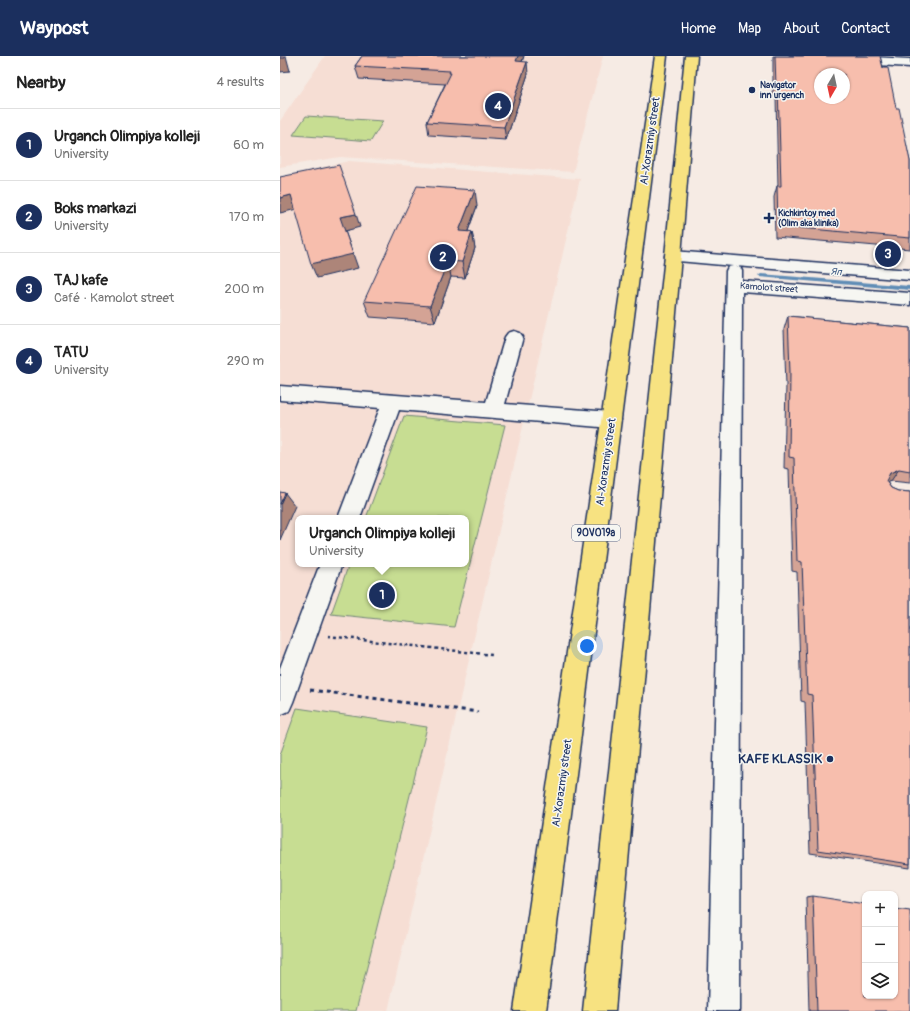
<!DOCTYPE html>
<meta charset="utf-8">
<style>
body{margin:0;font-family:Pangolin,sans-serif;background:#f6f6f6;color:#222}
.controls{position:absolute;right:12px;bottom:12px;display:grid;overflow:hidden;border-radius:8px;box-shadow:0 1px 3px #0004}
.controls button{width:36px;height:36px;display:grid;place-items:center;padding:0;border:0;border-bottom:1px solid #e0e0e0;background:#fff;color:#222;font:20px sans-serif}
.compass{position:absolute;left:534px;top:12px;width:36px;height:36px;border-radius:50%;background:#fff;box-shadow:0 1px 3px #0004;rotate:189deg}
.you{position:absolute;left:307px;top:590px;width:14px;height:14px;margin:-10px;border:3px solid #fff;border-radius:50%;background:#1a73e8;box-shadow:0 0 0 6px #1a73e833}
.badge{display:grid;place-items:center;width:26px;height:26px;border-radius:50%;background:#1b2f5e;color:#fff;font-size:13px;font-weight:700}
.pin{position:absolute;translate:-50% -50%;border:2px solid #fff;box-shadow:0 1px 4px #0006}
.popup{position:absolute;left:15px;top:459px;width:174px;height:52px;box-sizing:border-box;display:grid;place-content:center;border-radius:8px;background:#fff;filter:drop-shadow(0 1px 3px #0005);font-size:13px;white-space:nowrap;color:#767676}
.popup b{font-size:15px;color:#222}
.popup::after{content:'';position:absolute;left:50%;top:100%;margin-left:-8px;border:8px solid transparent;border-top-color:#fff}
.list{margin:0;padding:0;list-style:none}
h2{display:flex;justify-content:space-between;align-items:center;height:52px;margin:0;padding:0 16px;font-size:17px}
h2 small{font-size:13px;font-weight:400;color:#767676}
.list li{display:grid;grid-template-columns:26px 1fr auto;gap:12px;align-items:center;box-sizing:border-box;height:72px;padding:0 16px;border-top:1px solid #e0e0e0}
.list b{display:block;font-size:15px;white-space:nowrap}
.list p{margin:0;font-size:13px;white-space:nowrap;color:#767676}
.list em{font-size:13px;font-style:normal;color:#767676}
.icon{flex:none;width:22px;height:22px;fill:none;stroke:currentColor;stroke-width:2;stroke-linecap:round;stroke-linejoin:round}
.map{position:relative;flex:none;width:630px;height:955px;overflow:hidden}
header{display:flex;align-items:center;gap:24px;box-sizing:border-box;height:56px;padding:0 20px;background:#1b2f5e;color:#fff}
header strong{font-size:19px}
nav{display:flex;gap:22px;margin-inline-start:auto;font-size:14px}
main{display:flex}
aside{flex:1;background:#fff}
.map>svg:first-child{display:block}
.built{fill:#f6ded4;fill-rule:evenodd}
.green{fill:#c7dd92;stroke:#718678}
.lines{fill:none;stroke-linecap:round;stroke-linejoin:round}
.stream{fill:#618db6;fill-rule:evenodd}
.minor-casing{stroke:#1b2f5e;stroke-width:3}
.major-casing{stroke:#1b2f5e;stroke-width:3}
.path-far1{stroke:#1b2f5e;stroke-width:2.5;stroke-dasharray:3 3;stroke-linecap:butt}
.path{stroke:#1b2f5e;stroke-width:3;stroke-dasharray:4 4;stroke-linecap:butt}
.minor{fill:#f6f6f2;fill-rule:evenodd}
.major{fill:#f7e281;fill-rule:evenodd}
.wall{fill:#d4a395;stroke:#1b2f5e}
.shaded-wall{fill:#ad8579;stroke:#1b2f5e}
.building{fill:#f7bead;stroke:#1b2f5e;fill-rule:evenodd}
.poi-dot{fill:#1b2f5e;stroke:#f6f6f2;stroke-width:1.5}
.labels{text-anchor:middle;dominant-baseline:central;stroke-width:3;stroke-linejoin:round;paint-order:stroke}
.far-poi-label{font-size:9px;font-weight:bold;fill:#1b2f5e;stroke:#f6f6f2;text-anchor:start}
.far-street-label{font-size:9px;fill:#1b2f5e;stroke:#f6f6f2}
.far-water-label{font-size:10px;font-style:italic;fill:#385682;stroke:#f6f6f2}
.shield{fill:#f6f6f2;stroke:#5d6b8a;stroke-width:1}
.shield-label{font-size:10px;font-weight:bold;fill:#1b2f5e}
.street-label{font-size:11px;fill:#1b2f5e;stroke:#f6f6f2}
.near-poi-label{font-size:13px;font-weight:bold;fill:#1b2f5e;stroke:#f6f6f2;text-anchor:end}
</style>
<header>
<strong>Waypost</strong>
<nav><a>Home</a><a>Map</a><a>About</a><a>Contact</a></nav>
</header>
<main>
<aside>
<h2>Nearby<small>4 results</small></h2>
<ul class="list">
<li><span class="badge">1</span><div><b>Urganch Olimpiya kolleji</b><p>University</p></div><em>60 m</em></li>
<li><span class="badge">2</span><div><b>Boks markazi</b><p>University</p></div><em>170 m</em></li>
<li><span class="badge">3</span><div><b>TAJ kafe</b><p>Café · Kamolot street</p></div><em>200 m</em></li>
<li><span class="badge">4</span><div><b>TATU</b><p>University</p></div><em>290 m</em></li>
</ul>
</aside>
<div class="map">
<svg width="630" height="955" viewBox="0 0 630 955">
<rect width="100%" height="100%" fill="#f6ebe4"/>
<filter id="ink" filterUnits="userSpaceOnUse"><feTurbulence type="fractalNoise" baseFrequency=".025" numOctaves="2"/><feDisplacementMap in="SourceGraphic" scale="8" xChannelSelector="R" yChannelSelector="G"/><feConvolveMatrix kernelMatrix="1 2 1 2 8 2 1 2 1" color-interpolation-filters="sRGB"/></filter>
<g filter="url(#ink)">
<path class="built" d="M45 0H323L293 116 60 101 0 111V65Z
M69 105 300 123 108 955H0V121ZM18 462H186V508H18Z"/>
<path class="green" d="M26 60 103 65 91 85 13 79Z
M124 360 225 369 174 571 51 558 69 508H186V462H86Z
M17 652 147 671 76 955H0V699Z"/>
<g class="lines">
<path class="stream" d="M481 218 630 230V234L479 221 478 220Z"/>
<g class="minor-casing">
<path id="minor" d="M510 0H575L630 3V11L516 4 512 3Z
M393 195 630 214V224L456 210 460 211 462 215V225L630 237V249L462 236 460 955H428L446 215 448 211 453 210 387 204 385 200 387 196Z
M234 275 240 277 243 281 225 348 331 356 338 359 341 364 338 369 331 372 119 354 80 462H58L100 352 0 344V330L206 346 225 281 228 277Z
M40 508H62L13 646 9 655 0 659V612Z"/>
</g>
<g class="major-casing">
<path id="major" d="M375 0H387L266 955H234Z
M405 0H417L401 200 335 955H303L385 200Z"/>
</g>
<path class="path-far1" d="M48 580 212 599"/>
<path class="path" d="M30 634 198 656"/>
<use href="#minor" class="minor"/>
<use href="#major" class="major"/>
</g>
<path class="wall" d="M82 0H244L242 6 248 18 226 84 149 79 147 66 165 28 79 23 75 10Z
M493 0H600L603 12 616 52 630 105V193L495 181 494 141 497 130H498L496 41H493Z
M197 150 188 175 192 176 195 192 185 222 171 221 155 266 90 261 84 245Z
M508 260 630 272V427L611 425 607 426 611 432 618 435 630 436V812L530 797 525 646 521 645 517 516 512 515 509 413 504 412 506 329 504 273Z
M533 840 630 955H529L526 841Z"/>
<path class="shaded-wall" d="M5 0H6L10 15 0 16V2Z
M238 0H244L237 18 236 5Z
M247 6 248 18 226 84 224 71Z
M195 134 197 150 182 191 179 175Z
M11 139 17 153 0 157V142Z
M76 158 80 171 65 175 78 212 37 222 31 208 60 161Z
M192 176 195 192 185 222 182 206Z
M168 205 171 221 155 266 150 250Z
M619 413 611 425 603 428 610 417Z
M5 437 15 450 0 484V448Z"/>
<path class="building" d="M0 0H5V2H0Z
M82 0H238L236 5 247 6 224 71 147 66 171 17H169L170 15 75 10Z
M495 0H600L603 12H608L616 52H619L630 105V182L498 170 497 130H501L498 31H496ZM540 18H564V42H540Z
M59 109 76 158 60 161 73 198 31 208 11 139 0 142V121Z
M137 130 195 134 179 175 192 176 182 206 168 205 150 250 84 245Z
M508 260 630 272V415L619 413 610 417 606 425 611 432 618 435 630 436V808L538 794 532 639 527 638 522 506 517 505 514 402 509 401 510 316Z
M0 436 5 437 0 448Z
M533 840 585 848V940H615V853L630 855V955H537Z"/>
</g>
<g class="poi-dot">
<circle cx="472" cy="34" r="4"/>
<path d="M487 156h4v4h4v4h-4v4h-4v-4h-4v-4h4z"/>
<circle cx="550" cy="703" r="4"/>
</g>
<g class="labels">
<g class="far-poi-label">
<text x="480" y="29">Navigator<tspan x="480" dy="10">inn urgench</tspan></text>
<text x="498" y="157">Kichkintoy med<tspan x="498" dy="10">(Olim aka klinika)</tspan></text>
</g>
<g class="far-street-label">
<text transform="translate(489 232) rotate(4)">Kamolot street</text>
</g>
<g class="far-water-label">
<text transform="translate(556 216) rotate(4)">Яп</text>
</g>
<rect class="shield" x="292" y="469" width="48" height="16" rx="3"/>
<g class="shield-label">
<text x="316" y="477">90V019a</text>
</g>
<g class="street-label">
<text transform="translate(370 85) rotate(-82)">Al-Xorazmiy street</text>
<text transform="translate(326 406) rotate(-82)">Al-Xorazmiy street</text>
<text transform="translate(282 727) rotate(-82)">Al-Xorazmiy street</text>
</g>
<g class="near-poi-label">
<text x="542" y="703">KAFE KLASSIK</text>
</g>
</g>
</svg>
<div class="controls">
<button>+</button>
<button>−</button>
<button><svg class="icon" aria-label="layers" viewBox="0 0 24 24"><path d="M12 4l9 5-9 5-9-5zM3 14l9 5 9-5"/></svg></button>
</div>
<svg class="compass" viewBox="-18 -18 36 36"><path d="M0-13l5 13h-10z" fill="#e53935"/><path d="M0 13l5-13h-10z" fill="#767676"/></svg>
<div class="you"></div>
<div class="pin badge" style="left:102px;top:539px">1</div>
<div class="popup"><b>Urganch Olimpiya kolleji</b>University</div>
<div class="pin badge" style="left:163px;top:201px">2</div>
<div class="pin badge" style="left:608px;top:198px">3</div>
<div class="pin badge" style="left:218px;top:50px">4</div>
</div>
</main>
